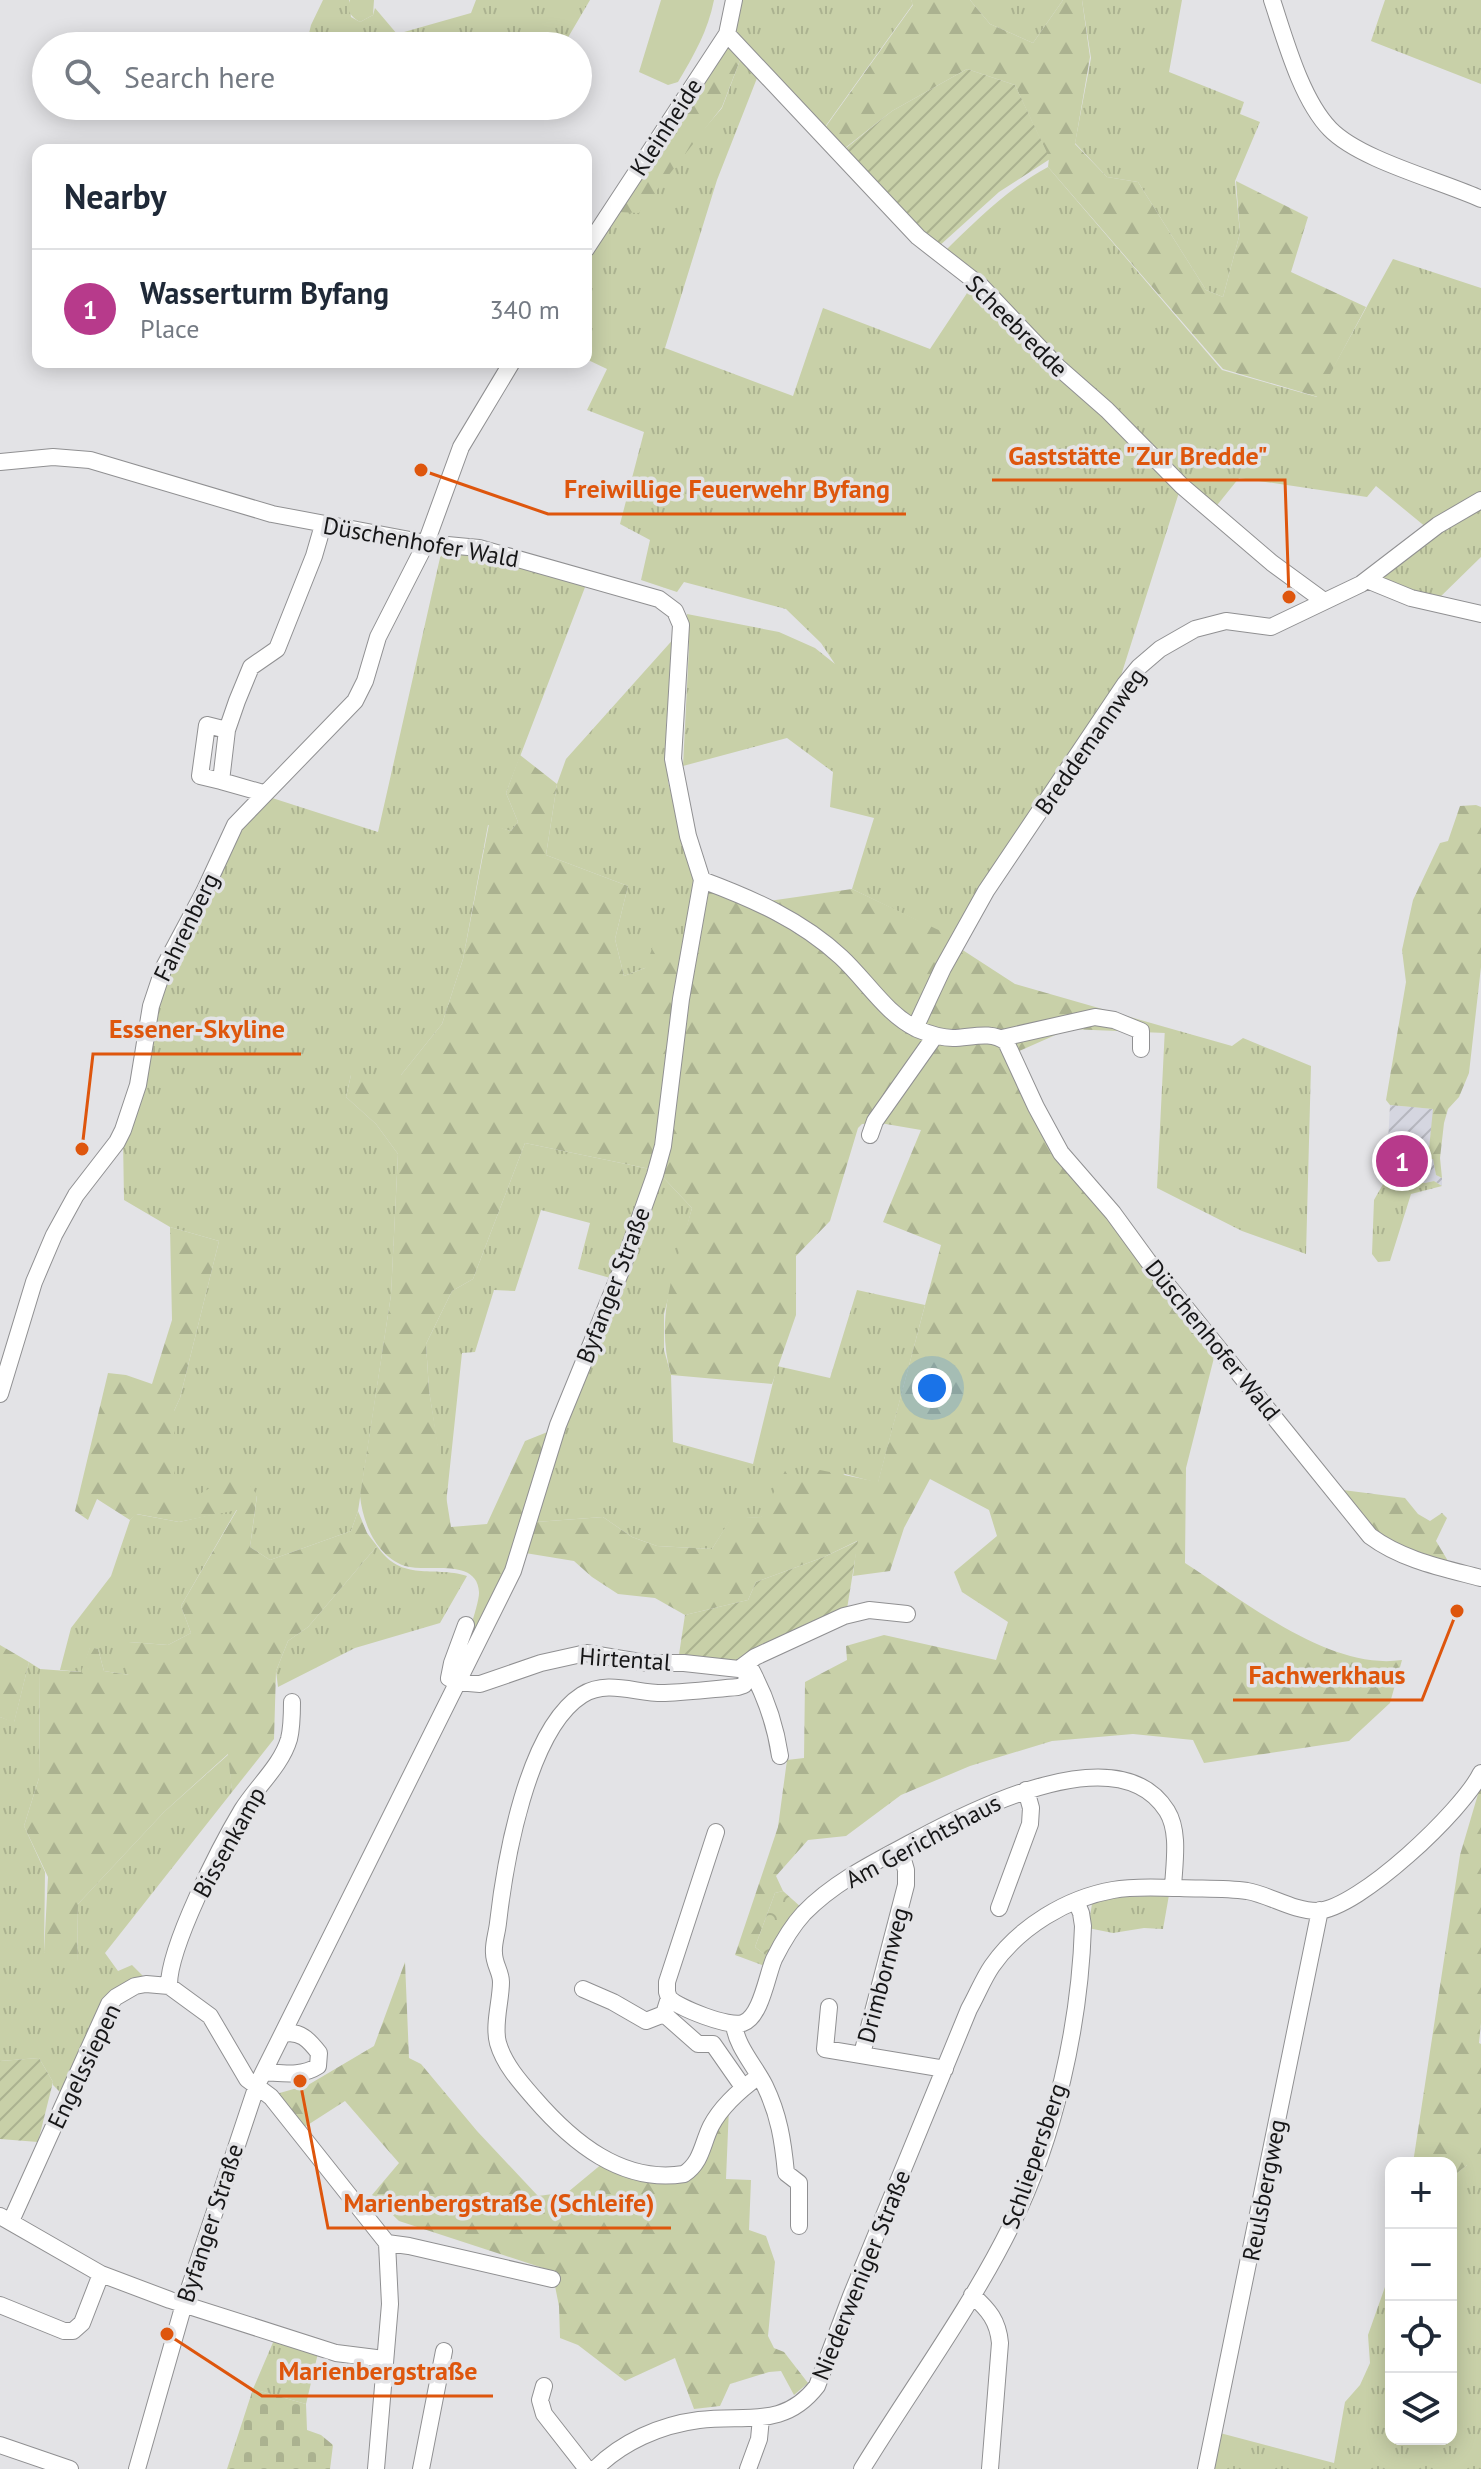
<!DOCTYPE html>
<meta charset="utf-8">
<style>
body{margin:0;font-family:"PT Sans",sans-serif;background:#f2f2f3;color:#1f2937}
.controls{position:absolute;right:24px;bottom:24px;display:grid;overflow:hidden;border-radius:16px;box-shadow:0 4px 20px #0003}
.controls button{width:72px;height:72px;display:grid;place-items:center;padding:0;border:0;border-bottom:2px solid #e0e1e3;background:#fff;color:#1f2937;font:40px sans-serif}
.you{position:absolute;left:932px;top:1388px;width:28px;height:28px;margin:-20px;border:6px solid #fff;border-radius:50%;background:#1a73e8;box-shadow:0 0 0 12px #1a73e833}
.badge{display:grid;place-items:center;width:52px;height:52px;border-radius:50%;background:#b73a8b;color:#fff;font-size:26px;font-weight:700}
.pin{position:absolute;translate:-50% -50%;border:4px solid #fff;box-shadow:0 2px 8px #0006}
.list{margin:0;padding:0;list-style:none}
h2{display:flex;justify-content:space-between;align-items:center;height:104px;margin:0;padding:0 32px;font-size:34px}
h2 small{font-size:26px;font-weight:400;color:#747a83}
.list li{display:grid;grid-template-columns:52px 1fr auto;gap:24px;align-items:center;box-sizing:border-box;height:120px;padding:0 32px;border-top:2px solid #e0e1e3}
.list b{display:block;font-size:30px;white-space:nowrap}
.list p{margin:0;font-size:26px;white-space:nowrap;color:#747a83}
.list em{font-size:26px;font-style:normal;color:#747a83}
.icon{flex:none;width:44px;height:44px;fill:none;stroke:currentColor;stroke-width:2;stroke-linecap:round;stroke-linejoin:round}
.map{position:relative;flex:none;width:1481px;height:2469px;overflow:hidden}
.search{position:absolute;background:#fff;box-shadow:0 4px 20px #0003;left:32px;top:32px;width:560px;height:88px;display:flex;align-items:center;gap:20px;box-sizing:border-box;padding:0 28px;border-radius:44px;color:#747a83;font-size:30px}
.panel{position:absolute;background:#fff;box-shadow:0 4px 20px #0003;left:32px;top:144px;width:560px;height:224px;border-radius:16px}
.map>svg:first-child{display:block}
.industrial{fill:url(#industrial-furrows)}
.grass{fill:url(#grass-tufts)}
.forest{fill:url(#forest-firs);fill-rule:evenodd}
.cemetery{fill:url(#cemetery-stones)}
.park{fill:url(#park-crowns)}
.garden{fill:url(#garden-furrows)}
.pitch{fill:#c8d0a8}
.lines{fill:none;stroke-linecap:round;stroke-linejoin:round}
.minor-casing{stroke:#909092;stroke-width:18}
.minor{stroke:#fff;stroke-width:16}
.labels{text-anchor:middle;dominant-baseline:central;stroke-width:7;stroke-linejoin:round;paint-order:stroke}
.street-label{font-size:24px;fill:#161617;stroke:#e3e3e6}
.leader{fill:none;stroke:#de560d;stroke-width:3}
.callout-dot{fill:#de560d;stroke:#e3e3e6;stroke-width:3}
.callout-label{font-size:26px;text-anchor:middle;font-weight:bold;fill:#de560d;stroke:#e3e3e6;stroke-width:7;stroke-linejoin:round;paint-order:stroke}
</style>
<div class="map">
<svg width="1481" height="2469" viewBox="0 0 1481 2469">
<defs>
<pattern id="industrial-furrows" width="10" height="10" patternUnits="userSpaceOnUse" patternTransform="scale(2)"><rect width="10" height="10" fill="#d5d6e0"/><path d="M-1 1l2-2M0 10L10 0M9 11l2-2" fill="none" stroke="#b6b7bf"/></pattern>
<pattern id="grass-tufts" width="24" height="20" patternUnits="userSpaceOnUse" patternTransform="scale(2)"><rect width="24" height="20" fill="#c8d0a8"/><path d="M3 7l-1-3M5 7V3M7 7l1-3M15 17l-1-3M17 17v-4M19 17l1-3" fill="none" stroke="#abb290"/></pattern>
<pattern id="forest-firs" width="22" height="20" patternUnits="userSpaceOnUse" patternTransform="scale(2)"><rect width="22" height="20" fill="#c8d0a8"/><path d="M5 1l3.5 6h-7zM16 11l3.5 6h-7z" fill="#abb290"/></pattern>
<pattern id="cemetery-stones" width="16" height="16" patternUnits="userSpaceOnUse" patternTransform="scale(2)"><rect width="16" height="16" fill="#c8d0a8"/><path d="M2 7V4a2 2 0 0 1 4 0v3zM10 15v-3a2 2 0 0 1 4 0v3z" fill="#abb290"/></pattern>
<pattern id="park-crowns" width="20" height="18" patternUnits="userSpaceOnUse" patternTransform="scale(2)"><rect width="20" height="18" fill="#c8d0a8"/><path d="M2 6a3 3 0 1 1 6 0M12 15a3 3 0 1 1 6 0" fill="none" stroke="#abb290"/></pattern>
<pattern id="garden-furrows" width="10" height="10" patternUnits="userSpaceOnUse" patternTransform="scale(2)"><rect width="10" height="10" fill="#c8d0a8"/><path d="M-1 1l2-2M0 10L10 0M9 11l2-2" fill="none" stroke="#abb290"/></pattern>
</defs>
<rect width="100%" height="100%" fill="#e3e3e6"/>
<path class="industrial" d="M1390 1105 1434 1109 1428 1158 1433 1159 1436 1175 1442 1178V1186L1434 1181 1425 1183 1386 1179Z"/>
<path class="grass" d="M323 0H349L351 17 360 22 373 15 375 8 397 34 471 13 476 0H590L563 46H306L311 25Z
M738 0H911L913 4 822 131 731 33Z
M970 0H1063L1033 43 990 24Z
M1082 0H1182L1169 72 1244 102 1240 114 1260 122 1235 181 1240 233 1223 297 1206 290 1138 182 1107 177 1075 143 1091 58Z
M1385 0H1481V84L1371 41Z
M742 55 759 73 717 180 665 348 793 396 823 308 930 349 977 278 944 252C977 220 1007 189 1048 167L1222 370 1317 397 1393 259 1481 288V495L1427 528 1376 486 1367 497 1239 478 1214 509 1182 483 1119 682 963 934 947 935 852 889 874 818 830 807 833 772 787 738 683 766 689 646 687 614 779 632 815 648 835 664 821 643 786 609 684 582 677 592 641 580 650 540 620 524 644 432 587 410 607 369 586 359V261L618 212 692 143 722 108Z
M1481 505V557L1434 603 1374 581 1430 535Z
M442 549 511 561 587 582 506 793 518 822 511 831 488 825 463 959 442 1024 401 1075H351L346 1097 376 1124 398 1154 391 1295 358 1511 351 1531 270 1560 250 1547 257 1496H174V1411L180 1398 219 1241 170 1227 124 1200 123 1138 157 995 238 824 266 796 378 832Z
M677 635 666 724 668 782 694 874 684 943 645 968 624 976 615 939 628 886 546 855 557 784 566 759Z
M1165 1027 1232 1046 1243 1038 1311 1066 1306 1254 1242 1231 1157 1188Z
M525 1143 650 1169 614 1279 578 1269 590 1223 541 1210 515 1291 494 1290 475 1352 462 1353 446 1504 429 1390 426 1344 452 1291 473 1279Z
M659 1173 692 1208 664 1314V1350L671 1375 673 1442 753 1464 777 1366 830 1378 857 1290 925 1305 878 1483 845 1474 761 1517 731 1519 712 1549 657 1546 632 1537 603 1517 536 1522 544 1470Z
M1386 1179 1425 1183 1434 1181 1442 1186 1411 1194 1390 1261 1378 1262 1372 1254 1374 1200Z
M237 1509 181 1606 191 1633 168 1645 129 1642V1675L104 1671 98 1649 90 1648 82 1672 60 1670 71 1628 111 1576 130 1520 136 1514 179 1522Z
M377 1546C402 1583 433 1565 467 1576L440 1623 355 1648 278 1687 276 1671 288 1641 308 1627Z
M29 1662 40 1669 39 1778 24 1826 45 1872 44 1952 77 1962 78 1904 164 1812 229 1754 232 1792 105 1953 118 1971 132 1965 144 1977 106 2006 64 2096 53 2085V2082L39 2058 0 2061V1717L14 1722Z
M1169 1895 1163 1929 1144 1928 1113 1933 1088 1928 1092 1904 1102 1898Z
M1467 2165H1481V2469H1213L1220 2433 1334 2463 1345 2402 1360 2385 1370 2363 1368 2335 1391 2270V2439H1451V2178Z
M274 2340 318 2353 306 2404 253 2389Z"/>
<path class="forest" d="M911 0H970L990 24 1033 43 1063 0H1082L1090 57 1075 144 1107 177 1138 182 1206 290 1223 297 1240 233 1236 181 1308 217 1291 272 1366 307 1318 397 1223 369 1048 167 1049 158 1015 85 967 69 892 111 840 152 822 132 913 5Z
M728 41 742 55 722 107 639 213 619 212Z
M520 755 557 784 546 855 628 886 615 939 624 976 645 968 656 938 691 945 705 886 762 902 852 889 947 934 954 926 963 934 958 947 1015 984 1165 1027V1033L1069 1029 1017 1052 1048 1129 1218 1342 1186 1468 1185 1563C1244 1601 1330 1671 1402 1660L1390 1703 1349 1741 1204 1763 1193 1740 1133 1734 1052 1741 970 1766 901 1795 846 1836 808 1840 776 1876 783 1891 775 1893 755 1947 769 1958 765 1966 735 1955 778 1827 787 1760 804 1758 805 1682 847 1660 846 1646 884 1635 996 1660 1008 1622 962 1592 954 1572 997 1536 989 1510 930 1479 904 1528 890 1571 853 1576 857 1541 824 1557 756 1582 748 1600 685 1615 655 1598 618 1594 592 1577 574 1561 519 1552 456 1670C461 1655 480 1603 479 1592 477 1557 427 1573 405 1566 376 1556 363 1523 360 1496L391 1295 398 1154 376 1124 346 1097 351 1075H401L442 1024 463 959 489 824 511 831 518 822 506 793ZM880 1123 921 1130 883 1222 941 1245 878 1482 820 1470 806 1476 785 1471 761 1517 731 1518 712 1549 657 1546 632 1537 603 1517 536 1522 581 1368 660 1174 692 1208C676 1266 654 1315 671 1375L772 1384 796 1315V1256L830 1221 858 1128 862 1124ZM525 1143 650 1169 555 1429 525 1441 487 1524 451 1527 429 1390 426 1344 452 1291 473 1279Z
M1476 805 1481 807V967L1469 1073 1459 1097 1448 1109 1444 1123 1440 1158 1442 1178 1436 1175 1433 1159H1428L1433 1109 1390 1105 1386 1100 1406 982 1402 950 1413 900 1440 843 1448 841 1460 806Z
M170 1227 219 1241 180 1398 174 1411V1496H196L240 1471 257 1495 250 1547 270 1560 351 1531 358 1511 367 1533 377 1546 308 1627 288 1641 276 1671 274 1739 232 1792 228 1754 164 1812 78 1904 77 1963 62 1967 44 1952 48 1877 24 1826 39 1778 40 1669 81 1672 90 1647 98 1649 104 1671 129 1675V1642L168 1645 191 1633 181 1606 237 1510 179 1522 137 1514 130 1520 97 1499 88 1520 75 1511 108 1373 126 1375 152 1384 172 1320Z
M1343 1490 1405 1498 1418 1514 1430 1521 1442 1513 1447 1518 1436 1541 1448 1561V1568L1376 1540Z
M0 1645 29 1662 14 1723 0 1717Z
M1481 1784V2023L1479 2043 1481 2044V2165H1467L1451 2178V2163H1413L1460 1855Z
M405 1962 409 2058 421 2064 477 2131 538 2196 568 2192 603 2163 685 2177 729 2107 726 2179 751 2180 749 2230 766 2236 775 2262 768 2336 774 2348 784 2352 808 2383 794 2395 781 2371 769 2372 730 2384 720 2406 694 2409 675 2358 625 2381 578 2345 560 2338 559 2306 552 2271 399 2221 372 2195 399 2163 345 2101 303 2128 276 2094 308 2085 374 2046Z"/>
<path class="cemetery" d="M253 2389 306 2404 307 2430 321 2435 333 2445 330 2469H227Z"/>
<path class="park" d="M783 1891 802 1908 769 1958 755 1947 775 1893Z"/>
<path class="garden" d="M967 69 1015 85 1050 159 999 192 938 247 841 152 892 111Z
M858 1541 846 1615 748 1663 678 1661 685 1615 748 1600 756 1582 824 1557Z
M39 2058 53 2082 38 2142 0 2139V2061Z"/>
<path class="pitch" d="M350 0H374L373 15 360 22C351 17 346 10 350 0Z
M661 0H714C708 31 694 55 678 82L668 85 639 72Z"/>
<g class="lines">
<g class="minor-casing">
<path id="minor" d="M1272 0C1285 39 1301 99 1330 129 1360 160 1439 180 1481 199
M727 34 918 237 981 286 1058 367 1107 410 1182 486 1272 563 1324 601
M586 249 727 34 734 0
M0 462 53 457 90 460 272 514 426 543 479 548 659 599 675 611 681 625 673 759 688 836 702 880 681 999 663 1146 655 1175 621 1271 558 1425 513 1571 257 2085 184 2304 137 2469
M1367 580 1411 598 1481 614
M221 781 200 776 207 725 227 730
M263 793 221 781 227 730 237 701 251 667 277 649 314 556 323 525
M702 880C753 899 801 920 841 957 866 980 886 1014 917 1029 929 1034 940 1038 953 1038 970 1038 991 1030 1006 1042L1036 1107 1061 1153 1113 1213 1148 1261 1370 1536C1402 1560 1443 1568 1481 1578
M915 1028 943 968 986 891 1125 684 1139 667 1160 649 1195 629 1226 621 1271 627 1361 584 1438 525 1481 500
M1002 1038 1095 1017 1114 1020 1141 1031V1049
M870 1135 875 1121 935 1036
M0 1394 34 1282 54 1235 76 1195 117 1142 123 1130 138 1085 151 1006 164 967 204 892 235 825 355 701 365 681 378 637 426 543 461 447 512 362
M466 1625 452 1663 449 1678 457 1682 480 1684 541 1663 586 1653 646 1663H684L739 1669 755 1657 844 1616 869 1610 907 1614
M748 1664C765 1694 775 1722 780 1756
M744 1666 747 1679 744 1685 738 1687C714 1689 690 1692 665 1693 637 1694 608 1679 582 1695 527 1730 505 1862 498 1923 497 1933 493 1944 494 1953 494 1964 501 1972 501 1982 501 2001 493 2025 498 2043 504 2064 520 2082 534 2098 572 2142 622 2184 684 2174 702 2162 702 2144 711 2126 722 2105 741 2089 759 2076
M999 1908 1030 1824 1031 1808 1026 1790
M169 1986C168 1948 221 1845 242 1810 257 1786 281 1766 289 1739 292 1727 292 1714 292 1702
M583 1989 613 2002 646 2021 664 2014 669 1998C679 2008 729 2028 743 2023 761 2017 767 1975 774 1959 782 1943 792 1926 804 1913 835 1881 877 1861 916 1840 972 1810 1119 1734 1167 1811 1180 1832 1174 1864 1173 1888
M669 1998 667 1992V1982L716 1832
M829 2007 825 2049 945 2069
M664 2014 698 2044H713L743 2087
M734 2024C736 2046 755 2066 765 2086 779 2115 783 2141 786 2173L799 2183V2226
M862 2054 906 1885V1870L900 1849
M264 2072C283 2073 301 2077 318 2066L319 2053C309 2040 300 2030 283 2034
M0 2216 101 2274 170 2300 336 2353 384 2359
M11 2221 109 2004 116 1997 135 1986 146 1984 169 1986 210 2016 247 2079 271 2097 387 2243 390 2304 376 2469
M387 2243 409 2246 552 2279
M972 2295C989 2310 998 2321 1000 2343L990 2469
M0 2305 64 2331H73L82 2323 101 2274
M544 2386 540 2400 544 2414 587 2469
M0 2445 70 2469
M421 2469 444 2351
M595 2469C622 2442 660 2425 699 2420 746 2414 784 2429 817 2386L851 2296 969 2009C977 1995 983 1979 992 1966 1019 1927 1067 1898 1113 1890 1135 1886 1158 1888 1180 1888 1202 1889 1225 1888 1247 1891 1270 1895 1293 1911 1317 1911 1359 1909 1463 1810 1481 1773
M748 2469 759 2439 761 2418
M862 2469C911 2389 970 2309 1011 2226 1055 2138 1080 2024 1083 1926L1081 1913 1076 1901
M1206 2469 1320 1910"/>
</g>
<use href="#minor" class="minor"/>
</g>
<g class="labels">
<g class="street-label">
<text transform="translate(666 127) rotate(-57)">Kleinheide</text>
<text transform="translate(1017 326) rotate(45)">Scheebredde</text>
<text transform="translate(421 542) rotate(10)">Düschenhofer Wald</text>
<text transform="translate(1090 741) rotate(-55)">Breddemannweg</text>
<text transform="translate(186 927) rotate(-64)">Fahrenberg</text>
<text transform="translate(613 1285) rotate(-69)">Byfanger Straße</text>
<text transform="translate(1213 1340) rotate(51)">Düschenhofer Wald</text>
<text transform="translate(625 1659) rotate(4)">Hirtental</text>
<text transform="translate(923 1841) rotate(-28)">Am Gerichtshaus</text>
<text transform="translate(229 1842) rotate(-61)">Bissenkamp</text>
<text transform="translate(883 1975) rotate(-75)">Drimbornweg</text>
<text transform="translate(84 2066) rotate(-64)">Engelssiepen</text>
<text transform="translate(1034 2156) rotate(-71)">Schliepersberg</text>
<text transform="translate(1264 2190) rotate(-79)">Reulsbergweg</text>
<text transform="translate(210 2223) rotate(-72)">Byfanger Straße</text>
<text transform="translate(861 2275) rotate(-68)">Niederweniger Straße</text>
</g>
</g>
<path class="leader" d="M1289 597L1285 480H992M421 470L548 514H906M82 1149L93 1054H301M1457 1611L1422 1700H1233M300 2081L328 2228H671M167 2334L262 2396H493"/>
<g class="callout-dot">
<circle cx="1289" cy="597" r="8"/>
<circle cx="421" cy="470" r="8"/>
<circle cx="82" cy="1149" r="8"/>
<circle cx="1457" cy="1611" r="8"/>
<circle cx="300" cy="2081" r="8"/>
<circle cx="167" cy="2334" r="8"/>
</g>
<g class="callout-label">
<text x="1138" y="465">Gaststätte "Zur Bredde"</text>
<text x="727" y="498">Freiwillige Feuerwehr Byfang</text>
<text x="197" y="1038">Essener-Skyline</text>
<text x="1327" y="1684">Fachwerkhaus</text>
<text x="499" y="2212">Marienbergstraße (Schleife)</text>
<text x="378" y="2380">Marienbergstraße</text>
</g>
</svg>
<div class="controls">
<button>+</button>
<button>−</button>
<button><svg class="icon" aria-label="locate" viewBox="0 0 24 24"><circle cx="12" cy="12" r="6"/><path d="M12 2v4M12 18v4M2 12h4M18 12h4"/></svg></button>
<button><svg class="icon" aria-label="layers" viewBox="0 0 24 24"><path d="M12 4l9 5-9 5-9-5zM3 14l9 5 9-5"/></svg></button>
</div>
<div class="you"></div>
<div class="pin badge" style="left:1402px;top:1161px">1</div>
<div class="search"><svg class="icon" aria-label="search" viewBox="0 0 24 24"><circle cx="10" cy="10" r="6"/><path d="M15 15l6 6"/></svg>Search here</div>
<section class="panel">
<h2>Nearby<small></small></h2>
<ul class="list">
<li><span class="badge">1</span><div><b>Wasserturm Byfang</b><p>Place</p></div><em>340 m</em></li>
</ul>
</section>
</div>
